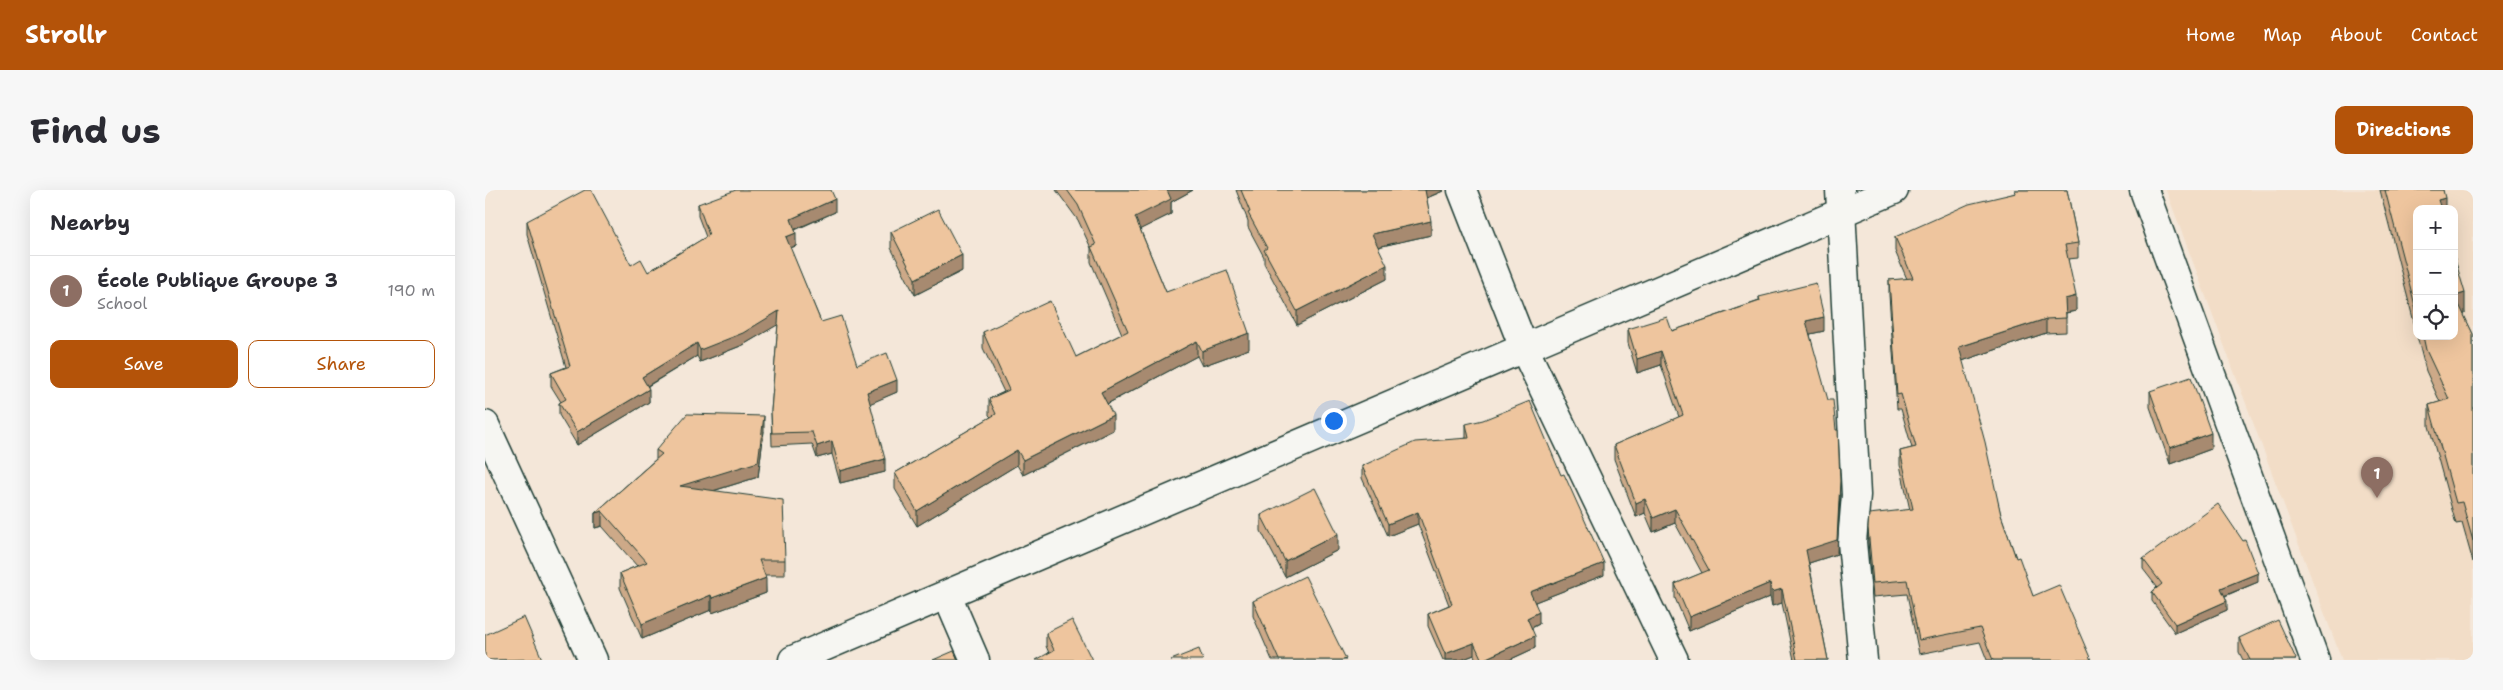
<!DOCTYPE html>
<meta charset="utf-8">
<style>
body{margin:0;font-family:"Shantell Sans",sans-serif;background:#f7f7f7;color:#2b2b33}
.controls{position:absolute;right:15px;top:15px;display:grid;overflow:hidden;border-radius:10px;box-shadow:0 5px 20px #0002}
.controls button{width:45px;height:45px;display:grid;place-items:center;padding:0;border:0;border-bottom:1px solid #e1e1e2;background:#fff;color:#2b2b33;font:25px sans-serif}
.you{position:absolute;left:848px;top:230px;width:18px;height:18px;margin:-12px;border:4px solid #fff;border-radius:50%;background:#1a73e8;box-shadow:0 0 0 8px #1a73e833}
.badge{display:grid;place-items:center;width:32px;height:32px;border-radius:50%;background:#b45309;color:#fff;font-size:16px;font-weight:700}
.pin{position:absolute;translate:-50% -41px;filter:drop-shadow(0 1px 2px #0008)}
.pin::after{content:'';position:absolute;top:26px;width:18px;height:15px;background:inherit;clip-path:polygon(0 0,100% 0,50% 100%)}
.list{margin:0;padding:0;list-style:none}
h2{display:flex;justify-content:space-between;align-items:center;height:65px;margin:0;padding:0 20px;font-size:21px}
h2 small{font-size:16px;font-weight:400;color:#7c7c81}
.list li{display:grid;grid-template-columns:32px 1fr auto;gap:15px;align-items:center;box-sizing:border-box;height:70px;padding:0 20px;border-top:1px solid #e1e1e2}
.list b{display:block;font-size:19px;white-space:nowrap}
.list p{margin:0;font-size:16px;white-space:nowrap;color:#7c7c81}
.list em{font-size:16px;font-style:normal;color:#7c7c81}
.actions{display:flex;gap:10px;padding:15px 20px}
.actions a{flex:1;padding:11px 0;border:1px solid #b45309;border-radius:10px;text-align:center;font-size:18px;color:#b45309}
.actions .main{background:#b45309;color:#fff}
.icon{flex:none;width:28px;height:28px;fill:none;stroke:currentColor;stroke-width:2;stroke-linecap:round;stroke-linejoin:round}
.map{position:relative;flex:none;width:1988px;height:470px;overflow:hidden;border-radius:10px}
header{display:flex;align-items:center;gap:30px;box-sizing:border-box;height:70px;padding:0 25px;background:#b45309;color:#fff}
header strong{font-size:24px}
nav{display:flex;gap:28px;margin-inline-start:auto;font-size:18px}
.intro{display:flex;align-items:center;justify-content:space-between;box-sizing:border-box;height:120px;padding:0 30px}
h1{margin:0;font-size:35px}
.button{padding:12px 22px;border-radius:10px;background:#b45309;color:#fff;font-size:18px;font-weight:700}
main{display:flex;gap:30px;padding:0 30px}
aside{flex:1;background:#fff;border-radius:10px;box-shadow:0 5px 20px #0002}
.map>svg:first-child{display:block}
.built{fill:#f2ddc7;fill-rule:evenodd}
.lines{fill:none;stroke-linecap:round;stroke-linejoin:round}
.minor-casing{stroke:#1f3d34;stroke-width:31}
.tertiary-casing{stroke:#1f3d34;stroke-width:31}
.minor{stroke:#f6f6f2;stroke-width:28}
.tertiary{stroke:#f6f6f2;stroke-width:28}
.wall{fill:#cda988;stroke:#1f3d34}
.shaded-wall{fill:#a78a6f;stroke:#1f3d34}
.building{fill:#eec59e;stroke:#1f3d34}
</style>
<header>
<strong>Strollr</strong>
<nav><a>Home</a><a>Map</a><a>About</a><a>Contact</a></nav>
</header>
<div class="intro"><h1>Find us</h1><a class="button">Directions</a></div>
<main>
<aside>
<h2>Nearby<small></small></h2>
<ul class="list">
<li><span class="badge" style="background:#8d6e63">1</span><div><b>École Publique Groupe 3</b><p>School</p></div><em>190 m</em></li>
</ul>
<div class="actions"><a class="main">Save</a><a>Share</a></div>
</aside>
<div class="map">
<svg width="1988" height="470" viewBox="0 0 1988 470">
<rect width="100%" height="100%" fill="#f4e7d9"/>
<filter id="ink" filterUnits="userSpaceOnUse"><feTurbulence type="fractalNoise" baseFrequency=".02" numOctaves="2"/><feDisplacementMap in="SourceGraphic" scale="10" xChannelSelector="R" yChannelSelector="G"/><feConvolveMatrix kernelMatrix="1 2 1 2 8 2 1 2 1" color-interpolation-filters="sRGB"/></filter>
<g filter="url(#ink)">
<path class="built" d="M1681 0H1988V470H1857ZM1932 19H1969V146H1932Z"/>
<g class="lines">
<g class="minor-casing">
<path id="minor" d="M977 0 1039 158 1189 470
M1355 0 1371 305 1367 352 1378 470
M1659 0 1830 470
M0 235 108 470
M462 405 490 470"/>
</g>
<g class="tertiary-casing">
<path id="tertiary" d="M308 470 1409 0"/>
</g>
<use href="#minor" class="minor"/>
<use href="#tertiary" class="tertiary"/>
</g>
<path class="wall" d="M571 0H708L686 12V24L655 39 681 102 764 159 717 176 712 166 622 214 628 240 538 285 532 275 432 336 410 299V283L506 227 504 225V209L519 202 498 158V142L591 167 637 144 606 72V58L593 30Z
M751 0H958V1L942 8 946 45 893 57 902 89 812 135 779 73V67L763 37V31Z
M1530 0H1582L1593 53V68L1583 69 1591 121 1581 123V142L1561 143 1477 171 1516 325 1531 368 1548 406 1606 470H1502L1495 452 1434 464 1422 404 1388 407 1383 352V338L1425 320 1415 275V261L1427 258 1416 219H1412L1404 105V90L1422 89 1410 61V47L1530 3Z
M1895 0H1958L1960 19H1932V144Z
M213 14 350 22 310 40 311 56 305 58 336 132 372 175 412 202 385 213 400 282 355 293 347 264 332 268 327 254 287 256 286 221 293 134 258 155 215 172 212 166 163 196 164 212 92 255 74 225V213L76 212 66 196V183L81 177 42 44V31L163 82 221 47 213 26Z
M406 42 477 81 430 105 406 58Z
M1969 66 1980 124H1978L1988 144V372L1977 333 1971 334 1944 236V215L1955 212 1941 181 1932 146H1969Z
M1274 107 1339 141 1325 144 1355 305 1352 364 1324 373 1343 470H1309L1297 413 1287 416 1285 407 1204 441 1190 408V394L1217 383 1190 333 1168 342 1160 323 1151 327 1129 269V255L1194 227 1176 175 1152 183 1143 153V139L1187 141 1274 111Z
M1665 201 1726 259 1685 274 1665 217Z
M981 234 1119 385 1050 412 1054 434 1047 438 1050 458 1024 470H991L989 465 976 470H958L943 436V424L964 415 933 334 903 346 877 288V276L981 248Z
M279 241 273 287 228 301 300 370V385H280L281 403 227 423 226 420 157 449 135 398V383L152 376 117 336 110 338V323L171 269V260Z
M776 325 853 360 800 387 776 341Z
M1658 369 1773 392 1740 406 1742 420 1690 443 1667 411V402L1672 397 1658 379Z
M768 411 861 470H787L768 426Z
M561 443 607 470 564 463 561 456Z
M1754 448 1811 470H1758L1754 462Z"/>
<path class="shaded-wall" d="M682 0H708L686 12V24L650 42V27Z
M939 0H958V1L939 9Z
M1960 8V19H1953V10Z
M350 9V22L306 41V29Z
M946 31V45L887 58V44Z
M311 43V56L301 59V47Z
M477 65V81L430 105V89Z
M902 75V89L812 135V121Z
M1980 103V124L1970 126V106Z
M1591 106V121L1580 123V109Z
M294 121V134L258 155 215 172V160Z
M1339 127V141L1321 145V131Z
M1561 129V143L1474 172V157Z
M764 143V159L717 176V161Z
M712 151V166L616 217V202Z
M212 153V166L157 199V187Z
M1176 161V175L1152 183V169Z
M412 190V202L382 215V202Z
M164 199V212L92 255V242Z
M628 225V240L538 285V270Z
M279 226V241L273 287 195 311V296Z
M1726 243V259L1685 274V258Z
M347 251V264L332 268V256Z
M532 260V275L432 336V321Z
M400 269V282L355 293V281Z
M1355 291 1352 364 1321 374V360Z
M1160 309V323L1151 327V313Z
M1190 319V333L1168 342V328Z
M117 321V336L110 338V323Z
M933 322V334L903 346V334Z
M853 344V360L800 387V371Z
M1119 373V385L1045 414V402Z
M1773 383V392L1736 407V398Z
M281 388V403L227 423V408Z
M1285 393V407L1204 441V427Z
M1297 399V413L1287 416V402Z
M226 405V420L157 449V434Z
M1742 411V420L1690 443V434Z
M1054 422V434L1042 440V428Z
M1050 446V458L1024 470H997Z
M989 453V465L976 470H960V464Z"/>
<path class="building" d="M100 0H106L146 75 156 69 163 82 224 45 213 14 251 0H346L350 9 306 29 311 43 301 47 336 132 356 126 372 175 402 163 412 190 382 202 400 269 355 281 347 251 332 256 327 242 287 243 286 221 294 121 258 143 215 160 212 153 157 187 164 199 92 242 74 213 81 209 66 183 85 176 42 31Z
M582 0H682L686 9 650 27 681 102 742 80 764 143 717 161 712 151 616 202 628 225 538 270 532 260 432 321 410 283 511 224 504 209 524 200 498 142 565 111 591 167 643 141 606 57 611 55 593 15Z
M756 0H940L946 31 887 44 902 75 812 121 779 60 782 58 763 23 765 22Z
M1530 0H1582L1593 53 1580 55 1591 106 1580 109 1581 128 1561 129 1474 157 1500 252 1516 325 1531 368 1534 367 1548 406 1574 395 1606 470H1508L1495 438 1434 450 1422 390 1388 393 1383 338 1384 324 1428 319 1415 261 1431 257 1416 204 1412 205 1404 90 1428 88 1410 47 1484 14 1531 3Z
M1900 0H1958L1960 8 1953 10 1956 19H1932V123Z
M453 19 477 65 430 89 406 42Z
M1969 66 1980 103 1970 106 1988 144V351L1977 312 1971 313 1944 215 1964 209 1941 160 1938 146H1969Z
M1331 93 1339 127 1321 131 1343 210H1348L1351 240H1353L1355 291 1352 350 1321 360 1343 470H1312L1297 399 1287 402 1285 393 1204 427 1190 394 1224 380 1190 319 1168 328 1160 309 1151 313 1129 255 1198 225 1176 161 1152 169 1143 139 1182 127 1187 141 1275 111 1274 107Z
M1706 187 1726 243 1685 258 1665 201Z
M1045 211 1076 285 1079 284 1119 373 1045 402 1054 422 1042 428 1050 446 997 470 989 453 960 464 943 424 967 414 933 322 903 334 877 276 930 252 984 248 981 234 998 230Z
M202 224 279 226 273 272 195 296 298 310 300 370H274L281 388 227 408 226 405 157 434 135 383 162 372 117 321 110 323 177 264 171 260Z
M830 298 853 344 800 371 776 325Z
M1733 314 1758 351 1760 350 1773 383 1736 398 1742 411 1690 434 1667 402 1677 394 1658 369Z
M820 386 861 469 858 470H794L768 411Z
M39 427 57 469 0 470V445Z
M587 430 607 470H551L569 460 561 443Z
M1793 430 1811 469 1810 470H1765L1754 448Z
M714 459 718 470H686Z
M469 461 473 470H448Z"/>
</g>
</svg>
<div class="controls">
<button>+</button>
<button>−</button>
<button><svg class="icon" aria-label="locate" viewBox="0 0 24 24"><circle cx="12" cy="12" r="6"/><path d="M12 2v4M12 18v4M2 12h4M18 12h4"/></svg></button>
</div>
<div class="you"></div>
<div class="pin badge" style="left:1892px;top:308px;background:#8d6e63">1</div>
</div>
</main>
